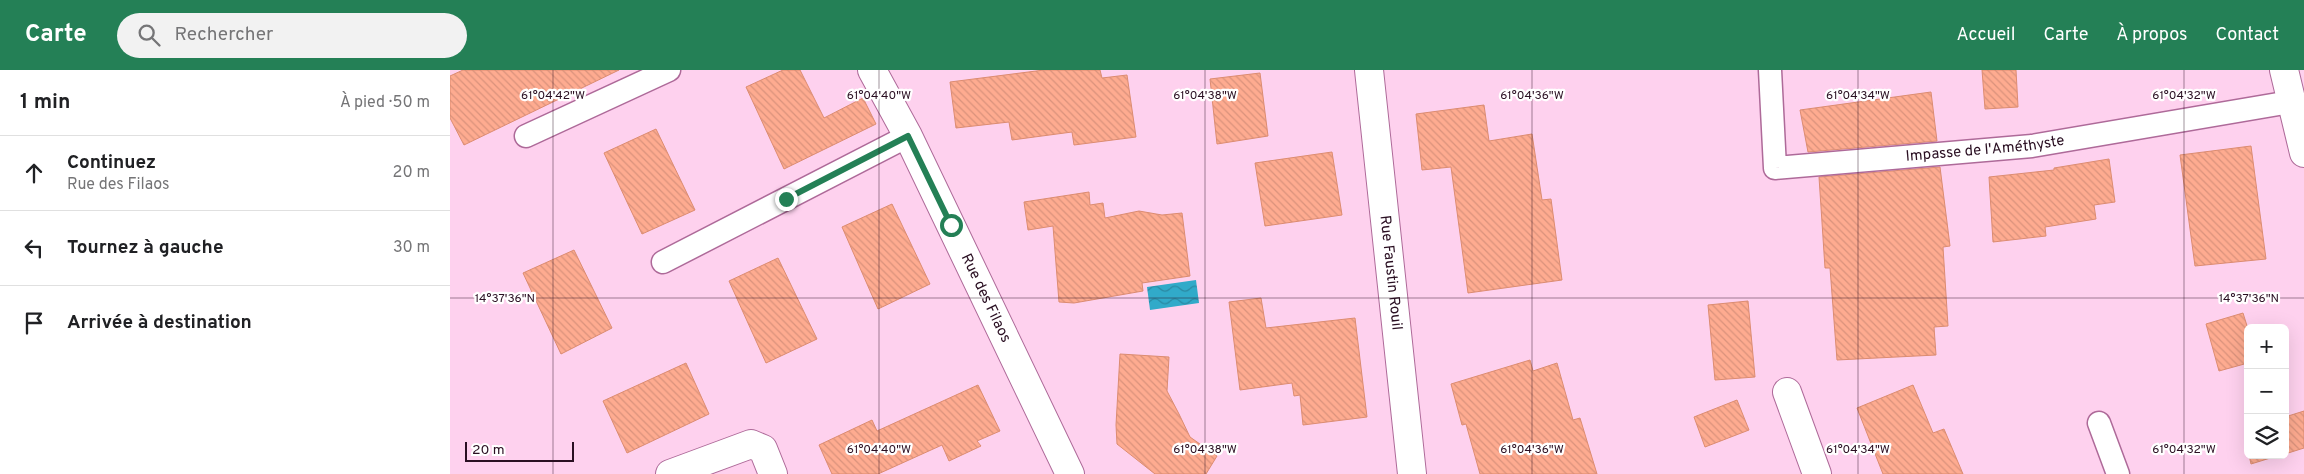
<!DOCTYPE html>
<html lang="fr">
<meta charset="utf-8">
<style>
body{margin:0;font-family:Overpass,sans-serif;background:#f2f2f2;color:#202124}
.controls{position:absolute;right:15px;bottom:15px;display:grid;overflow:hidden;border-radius:8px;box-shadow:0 5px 20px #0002}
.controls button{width:45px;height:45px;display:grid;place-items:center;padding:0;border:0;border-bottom:1px solid #e0e0e0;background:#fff;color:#202124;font:25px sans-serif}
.scale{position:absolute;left:15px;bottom:12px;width:109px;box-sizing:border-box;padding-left:5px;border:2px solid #2a0f22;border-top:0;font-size:14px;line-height:18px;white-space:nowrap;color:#2a0f22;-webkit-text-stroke:4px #fff;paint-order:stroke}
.stop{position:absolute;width:15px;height:15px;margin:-11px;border:4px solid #248056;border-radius:50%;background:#fff}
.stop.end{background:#248056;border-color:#fff;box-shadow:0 1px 5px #0008}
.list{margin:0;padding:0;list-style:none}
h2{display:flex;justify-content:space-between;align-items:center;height:65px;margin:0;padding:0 20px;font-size:21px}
h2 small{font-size:16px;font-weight:400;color:#757577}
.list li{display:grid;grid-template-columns:32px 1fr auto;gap:15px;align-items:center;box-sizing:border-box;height:75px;padding:0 20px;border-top:1px solid #e0e0e0}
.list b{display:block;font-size:19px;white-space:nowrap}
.list p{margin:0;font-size:16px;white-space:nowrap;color:#757577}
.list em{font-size:16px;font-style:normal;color:#757577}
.icon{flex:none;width:28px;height:28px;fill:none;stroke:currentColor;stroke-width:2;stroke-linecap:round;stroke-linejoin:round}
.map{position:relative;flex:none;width:1854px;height:404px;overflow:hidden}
header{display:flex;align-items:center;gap:30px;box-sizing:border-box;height:70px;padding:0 25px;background:#248056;color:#fff}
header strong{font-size:24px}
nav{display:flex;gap:28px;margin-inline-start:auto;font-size:18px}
.search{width:350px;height:45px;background:#f2f2f2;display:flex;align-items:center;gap:12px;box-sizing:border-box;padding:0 18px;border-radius:28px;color:#757577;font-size:19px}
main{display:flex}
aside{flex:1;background:#fff}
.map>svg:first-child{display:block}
.water{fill:url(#water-waves)}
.building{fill:url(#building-back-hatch);stroke:#dc8c71}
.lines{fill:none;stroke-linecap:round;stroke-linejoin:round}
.lane-casing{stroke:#ae6a99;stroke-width:25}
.street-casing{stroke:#ae6a99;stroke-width:30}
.lane{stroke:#fff;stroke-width:22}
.street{stroke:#fff;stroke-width:28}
.route{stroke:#248056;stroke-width:6}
.ticks{fill:none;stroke:#2a0f22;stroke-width:1;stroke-opacity:0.45}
.labels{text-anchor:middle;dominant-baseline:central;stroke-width:4.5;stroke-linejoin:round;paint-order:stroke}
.street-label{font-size:15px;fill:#2a0f22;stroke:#fff}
.ticks-label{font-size:12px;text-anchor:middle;fill:#2a0f22;stroke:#fff;stroke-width:4.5;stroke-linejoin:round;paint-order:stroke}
</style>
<header>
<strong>Carte</strong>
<div class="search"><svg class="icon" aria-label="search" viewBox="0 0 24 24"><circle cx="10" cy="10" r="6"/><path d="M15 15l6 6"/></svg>Rechercher</div>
<nav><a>Accueil</a><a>Carte</a><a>À propos</a><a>Contact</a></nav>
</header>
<main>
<aside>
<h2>1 min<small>À pied · 50 m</small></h2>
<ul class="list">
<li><svg class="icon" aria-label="ahead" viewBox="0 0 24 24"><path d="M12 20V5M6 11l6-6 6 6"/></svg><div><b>Continuez</b><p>Rue des Filaos</p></div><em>20 m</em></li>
<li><svg class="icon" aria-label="left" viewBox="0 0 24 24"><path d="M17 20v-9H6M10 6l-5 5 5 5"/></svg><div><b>Tournez à gauche</b></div><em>30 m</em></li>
<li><svg class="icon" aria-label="arrive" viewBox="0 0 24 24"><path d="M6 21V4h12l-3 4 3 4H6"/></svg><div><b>Arrivée à destination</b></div></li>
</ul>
</aside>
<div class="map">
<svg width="1854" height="404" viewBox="0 0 1854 404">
<defs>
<pattern id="water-waves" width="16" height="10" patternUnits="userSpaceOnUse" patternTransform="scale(1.25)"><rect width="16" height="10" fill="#31aac9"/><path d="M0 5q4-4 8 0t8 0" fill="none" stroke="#2a89a3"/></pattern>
<pattern id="building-back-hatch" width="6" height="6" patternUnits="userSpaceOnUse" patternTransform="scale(1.25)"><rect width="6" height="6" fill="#feab90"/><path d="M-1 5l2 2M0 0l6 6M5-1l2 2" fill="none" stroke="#da927c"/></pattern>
</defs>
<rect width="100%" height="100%" fill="#fed1ee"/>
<path class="water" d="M746 210 749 233 700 240 697 217Z"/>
<path class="building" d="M13 0H169L14 75 0 48V6Z
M333 0H350L374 48 413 28 426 54 334 99 296 17Z
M594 0H650L652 8 677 5 686 67 624 75 622 62 562 70 559 52 506 58 500 12Z
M1532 0H1566L1568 37 1535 39Z
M810 3 818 66 767 74 760 9Z
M1481 22 1487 71 1358 82 1350 40Z
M1034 35 1039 71 1082 64 1092 130 1101 129 1112 210 1018 223 1001 97 972 100 966 44Z
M206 59 245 140 192 164 154 83Z
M1801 76 1816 189 1745 196 1730 85Z
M882 82 892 145 815 156 805 93Z
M1659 89 1665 132 1644 135 1646 149 1595 157 1596 166 1543 172 1539 107 1604 100V98Z
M1490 97 1500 176 1493 177 1498 256 1484 257 1486 285 1387 290 1380 198H1375L1369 107Z
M639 122 640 135 653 133 655 148 689 141 712 145 732 143 740 206 692 213 693 221 624 233 609 232 603 156 578 160 574 132Z
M442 134 480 214 428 239 392 157Z
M124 180 162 258 111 284 73 203Z
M328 188 367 269 316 293 279 211Z
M811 228 816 258 905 248 917 347 853 355 850 325 844 326 842 313 790 320 779 232Z
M1298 231 1305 307 1265 310 1258 235Z
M1793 243 1798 259V293L1769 301 1756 254Z
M670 284 719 287 717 321 729 344 740 367 767 386 756 404H705L667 374 666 355Z
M1080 290 1083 301 1107 293 1123 350 1130 348 1147 404H1030L1016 354 1012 355 1001 314Z
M236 293 259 344 177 383 153 331Z
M528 315 550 361 527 371 531 376 499 391 492 375 428 404H382L369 375 422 350 427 361Z
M1463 315 1483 363 1494 359 1513 404H1433L1407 338Z
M1287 330 1299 360 1255 377 1244 347Z
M1854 341V378L1835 384V347Z
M1799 385H1830L1801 394Z"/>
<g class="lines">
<g class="lane-casing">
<g id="lane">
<path id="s1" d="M1320 0 1325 98 1582 76 1840 32"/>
<path d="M76 66 219 0"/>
<path d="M213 192 458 66"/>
<path d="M1649 353 1668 404"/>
</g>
</g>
<g class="street-casing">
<g id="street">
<path id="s2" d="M422 0 458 66 620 404"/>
<path id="s3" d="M919 0 962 404"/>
<path d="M1834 0 1854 83"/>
<path d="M1337 322 1367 404"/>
<path d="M220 404 301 374 313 379 323 404"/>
</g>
</g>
<use href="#lane" class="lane"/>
<use href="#street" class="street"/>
</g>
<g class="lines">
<path class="route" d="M336 129 458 66 501 155"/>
</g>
<path class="ticks" d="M103 0V404M429 0V404M755 0V404M1082 0V404M1408 0V404M1734 0V404M0 228H1854"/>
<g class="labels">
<g class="street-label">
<text stroke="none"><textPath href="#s1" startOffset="309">Impasse de l'Améthyste</textPath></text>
<text stroke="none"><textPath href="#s3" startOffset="204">Rue Faustin Rouil</textPath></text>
<text stroke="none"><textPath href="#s2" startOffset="255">Rue des Filaos</textPath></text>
</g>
</g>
<g class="ticks-label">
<text x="103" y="29">61°04'42"W</text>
<text x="429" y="29">61°04'40"W</text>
<text x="755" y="29">61°04'38"W</text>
<text x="1082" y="29">61°04'36"W</text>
<text x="1408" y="29">61°04'34"W</text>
<text x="1734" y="29">61°04'32"W</text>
<text x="55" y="232">14°37'36"N</text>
<text x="1799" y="232">14°37'36"N</text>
<text x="429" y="383">61°04'40"W</text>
<text x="755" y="383">61°04'38"W</text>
<text x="1082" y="383">61°04'36"W</text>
<text x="1408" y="383">61°04'34"W</text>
<text x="1734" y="383">61°04'32"W</text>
</g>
</svg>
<div class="controls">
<button>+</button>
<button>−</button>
<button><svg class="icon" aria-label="layers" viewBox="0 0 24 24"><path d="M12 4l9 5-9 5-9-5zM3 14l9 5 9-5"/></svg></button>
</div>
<div class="scale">20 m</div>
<div class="stop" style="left:501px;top:155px"></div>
<div class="stop end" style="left:336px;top:129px"></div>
</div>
</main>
